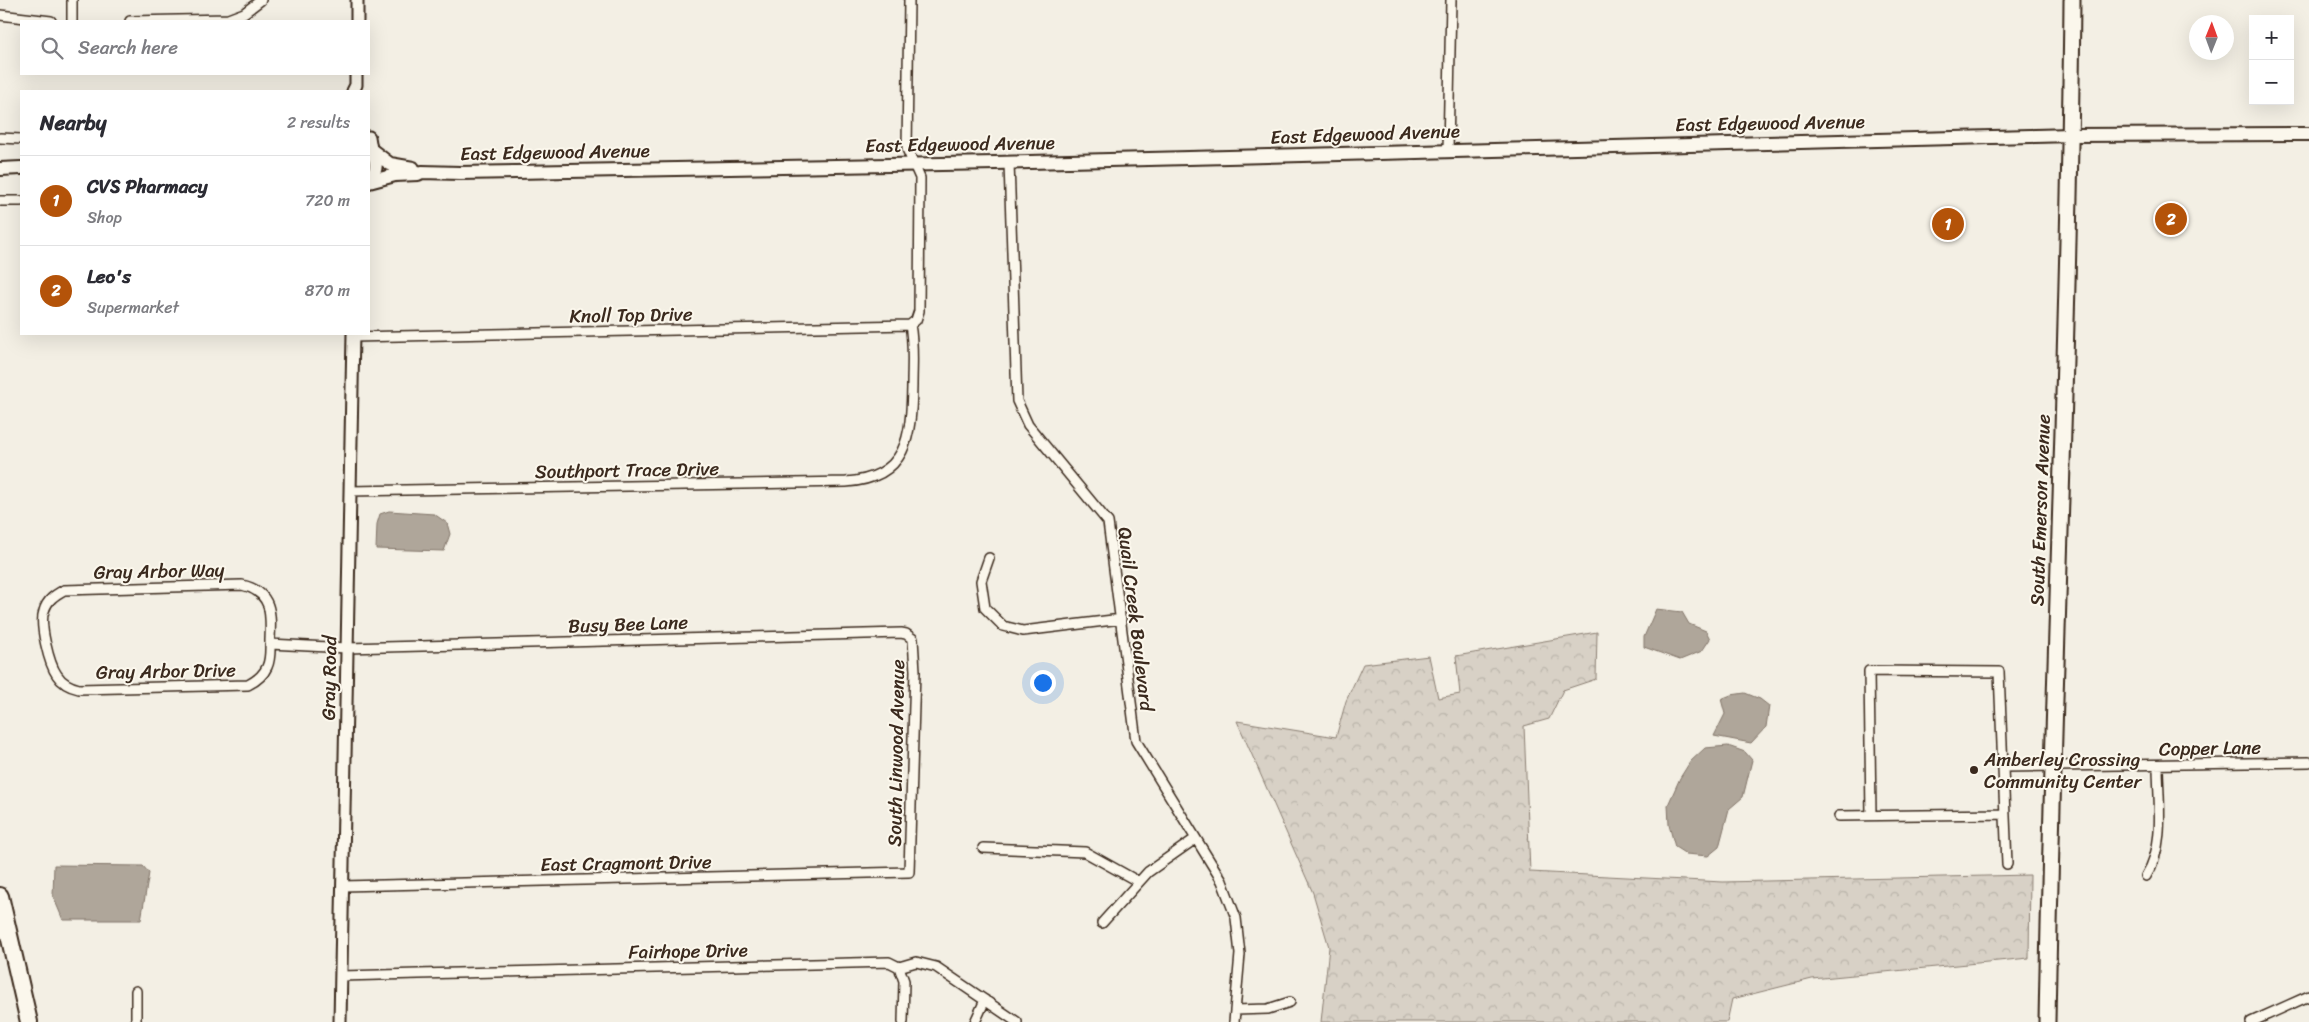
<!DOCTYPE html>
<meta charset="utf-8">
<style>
body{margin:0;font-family:Sriracha,sans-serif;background:#f2f2f3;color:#2b2b33}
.controls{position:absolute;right:15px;top:15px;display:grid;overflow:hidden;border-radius:0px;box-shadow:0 5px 20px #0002}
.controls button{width:45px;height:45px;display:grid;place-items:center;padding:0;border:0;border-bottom:1px solid #e1e1e2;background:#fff;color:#2b2b33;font:25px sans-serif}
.compass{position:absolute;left:2189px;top:15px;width:45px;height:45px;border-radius:50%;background:#fff;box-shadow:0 5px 20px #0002;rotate:1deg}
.you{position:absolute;left:1042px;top:682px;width:18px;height:18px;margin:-12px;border:4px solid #fff;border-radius:50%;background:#1a73e8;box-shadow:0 0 0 8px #1a73e833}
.badge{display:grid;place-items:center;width:32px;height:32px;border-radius:50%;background:#b45309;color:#fff;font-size:16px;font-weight:700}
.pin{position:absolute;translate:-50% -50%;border:2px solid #fff;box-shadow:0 1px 5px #0006}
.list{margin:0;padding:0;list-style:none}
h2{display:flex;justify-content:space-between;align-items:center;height:65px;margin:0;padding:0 20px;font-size:21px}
h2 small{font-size:16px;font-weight:400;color:#7c7c81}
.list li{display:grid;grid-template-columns:32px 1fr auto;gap:15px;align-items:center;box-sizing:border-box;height:90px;padding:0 20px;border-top:1px solid #e1e1e2}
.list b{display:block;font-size:19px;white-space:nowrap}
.list p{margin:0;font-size:16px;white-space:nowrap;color:#7c7c81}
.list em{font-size:16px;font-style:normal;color:#7c7c81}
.icon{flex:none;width:28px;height:28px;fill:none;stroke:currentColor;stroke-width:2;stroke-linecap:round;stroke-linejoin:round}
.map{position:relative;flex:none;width:2309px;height:1022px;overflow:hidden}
.search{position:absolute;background:#fff;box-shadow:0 5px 20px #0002;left:20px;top:20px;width:350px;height:55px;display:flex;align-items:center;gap:12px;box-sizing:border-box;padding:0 18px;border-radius:0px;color:#7c7c81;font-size:19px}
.panel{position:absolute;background:#fff;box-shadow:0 5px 20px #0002;left:20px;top:90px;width:350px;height:245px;border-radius:0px}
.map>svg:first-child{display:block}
.forest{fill:url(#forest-crowns);stroke:#8a7e72}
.water{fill:#afa69a;stroke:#817468}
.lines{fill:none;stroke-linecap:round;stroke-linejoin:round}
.minor-casing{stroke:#3b2a1e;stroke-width:12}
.tertiary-casing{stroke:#3b2a1e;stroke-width:15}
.secondary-casing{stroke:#3b2a1e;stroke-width:16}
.primary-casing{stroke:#3b2a1e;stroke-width:19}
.motorway-casing{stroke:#3b2a1e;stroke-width:20}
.minor{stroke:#fbf7ec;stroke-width:9}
.tertiary{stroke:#fbf7ec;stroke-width:11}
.secondary{stroke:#fbf7ec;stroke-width:12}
.primary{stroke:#fbf7ec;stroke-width:15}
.motorway{stroke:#fbf7ec;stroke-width:16}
.poi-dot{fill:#3b2a1e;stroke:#fbf7ec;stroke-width:2}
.labels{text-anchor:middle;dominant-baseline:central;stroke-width:4;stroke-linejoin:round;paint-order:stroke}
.street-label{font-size:19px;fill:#3b2a1e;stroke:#fbf7ec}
.poi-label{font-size:19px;fill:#3b2a1e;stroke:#fbf7ec;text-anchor:start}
</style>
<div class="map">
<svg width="2309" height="1022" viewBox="0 0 2309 1022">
<defs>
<pattern id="forest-crowns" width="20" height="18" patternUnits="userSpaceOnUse" patternTransform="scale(1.25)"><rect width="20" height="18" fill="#d8d1c6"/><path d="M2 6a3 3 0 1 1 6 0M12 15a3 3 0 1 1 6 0" fill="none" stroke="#bab4aa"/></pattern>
</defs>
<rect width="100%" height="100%" fill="#f3efe4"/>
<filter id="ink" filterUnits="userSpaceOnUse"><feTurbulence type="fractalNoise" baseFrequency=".02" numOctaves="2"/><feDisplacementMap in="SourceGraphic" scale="10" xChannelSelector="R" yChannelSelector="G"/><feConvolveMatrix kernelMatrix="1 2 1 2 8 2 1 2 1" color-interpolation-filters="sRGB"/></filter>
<g filter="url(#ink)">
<path class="forest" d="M1597 632 1596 679 1563 690 1549 719 1524 726 1530 872 1723 882 2030 875 2029 958 1812 979 1732 999 1727 1022H1321L1329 947 1313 893 1237 721 1336 737 1346 701 1363 664 1429 656 1438 698 1460 694 1456 656Z"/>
<path class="water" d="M389 511 434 514 447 523 450 534 444 551 376 549 377 524 380 514Z
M1656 609 1682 612 1689 624 1706 631 1710 639 1702 651 1680 660 1644 647V637Z
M1745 693 1760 699 1769 706 1766 727 1751 743 1714 736 1725 714 1721 699 1731 695Z
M1728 746 1745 752 1752 760 1743 797 1729 809 1719 847 1708 856 1686 854 1675 847 1669 825 1668 805 1680 778 1690 762 1705 748Z
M54 865 143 866 149 873 141 920H63L53 896Z"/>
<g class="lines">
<g class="minor-casing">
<path id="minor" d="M72 0V21
M0 15 51 21
M130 21 228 19 244 13 261 0
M0 138 21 139
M1448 151 1451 0
M1009 163 1017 401 1028 425 1108 522 1136 741 1222 881 1236 918 1240 954 1234 1022
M0 201H21
M353 337 910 325
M350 491 846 482C908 478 911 436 912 386 912 365 914 345 910 325L916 320 919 311 920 178 907 149 909 0
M989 558 981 581 985 608 1003 626 1023 631 1121 619
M242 585C273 592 271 615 270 640 270 649 271 659 267 667 263 676 256 681 248 685L79 689C70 687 62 683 57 675 49 664 39 624 44 611 47 600 55 595 64 590Z
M270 644 347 648 901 633 906 634 913 639 915 671 909 872 343 886
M2003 767 2309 762
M1871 815 1869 671 1999 672 2007 864
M1839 816 2005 814
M983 848 1085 852 1139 882
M2146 876C2166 845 2158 801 2158 765
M1102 923 1148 872 1195 839
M899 967 904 981 903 1022
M341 976 889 962 899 967 916 962 936 967 1017 1022
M1235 1010 1268 1009 1290 1002
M136 1022V991
M975 1022 985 1000
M2251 1022 2309 996"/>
</g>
<g class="tertiary-casing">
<path id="tertiary" d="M357 21V0
M353 91 356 85V74
M369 137 371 149
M340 1022 353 334"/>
</g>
<g class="secondary-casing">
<path id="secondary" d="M369 148 390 164 413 168
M0 169 21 168
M369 180C379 170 377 160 371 149
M369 182 395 175 418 174 422 172 460 173 995 163 2071 135 2309 134"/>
</g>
<g class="primary-casing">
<path id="primary" d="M2047 1022C2053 681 2069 341 2072 0"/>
</g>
<g class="motorway-casing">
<path id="motorway" d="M0 896 29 1022"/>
</g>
<use href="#minor" class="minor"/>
<use href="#tertiary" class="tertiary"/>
<use href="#secondary" class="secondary"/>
<use href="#primary" class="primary"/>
<use href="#motorway" class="motorway"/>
</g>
</g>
<circle class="poi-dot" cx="1974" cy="770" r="5"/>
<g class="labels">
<g class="street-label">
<text transform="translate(1770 123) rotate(-1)">East Edgewood Avenue</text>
<text transform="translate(1365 134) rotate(-2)">East Edgewood Avenue</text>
<text transform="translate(960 144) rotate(-1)">East Edgewood Avenue</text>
<text transform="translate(555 152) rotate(-1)">East Edgewood Avenue</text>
<text transform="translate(631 315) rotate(-1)">Knoll Top Drive</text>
<text transform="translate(627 470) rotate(-1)">Southport Trace Drive</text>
<text transform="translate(2040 510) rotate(-88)">South Emerson Avenue</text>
<text transform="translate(159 571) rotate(-1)">Gray Arbor Way</text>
<text transform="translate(1136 619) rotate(83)">Quail Creek Boulevard</text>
<text transform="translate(628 624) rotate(-2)">Busy Bee Lane</text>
<text transform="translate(166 671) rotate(-1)">Gray Arbor Drive</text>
<text transform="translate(329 678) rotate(-89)">Gray Road</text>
<text transform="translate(2210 748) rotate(-1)">Copper Lane</text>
<text transform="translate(896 753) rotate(-89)">South Linwood Avenue</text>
<text transform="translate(626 863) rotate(-1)">East Cragmont Drive</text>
<text transform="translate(688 951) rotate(-1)">Fairhope Drive</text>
</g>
<g class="poi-label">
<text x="1984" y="759">Amberley Crossing<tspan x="1984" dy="22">Community Center</tspan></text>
</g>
</g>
</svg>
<div class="controls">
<button>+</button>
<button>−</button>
</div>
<svg class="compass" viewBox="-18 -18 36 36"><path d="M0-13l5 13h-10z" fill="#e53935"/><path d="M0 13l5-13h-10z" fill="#7c7c81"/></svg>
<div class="you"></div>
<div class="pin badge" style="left:1948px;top:224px">1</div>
<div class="pin badge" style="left:2171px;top:219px">2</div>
<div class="search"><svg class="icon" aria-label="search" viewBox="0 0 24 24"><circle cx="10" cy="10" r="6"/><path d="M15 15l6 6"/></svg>Search here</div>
<section class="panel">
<h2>Nearby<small>2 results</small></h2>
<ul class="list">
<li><span class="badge">1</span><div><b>CVS Pharmacy</b><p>Shop</p></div><em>720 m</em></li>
<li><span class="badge">2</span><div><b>Leo's</b><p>Supermarket</p></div><em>870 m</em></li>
</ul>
</section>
</div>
